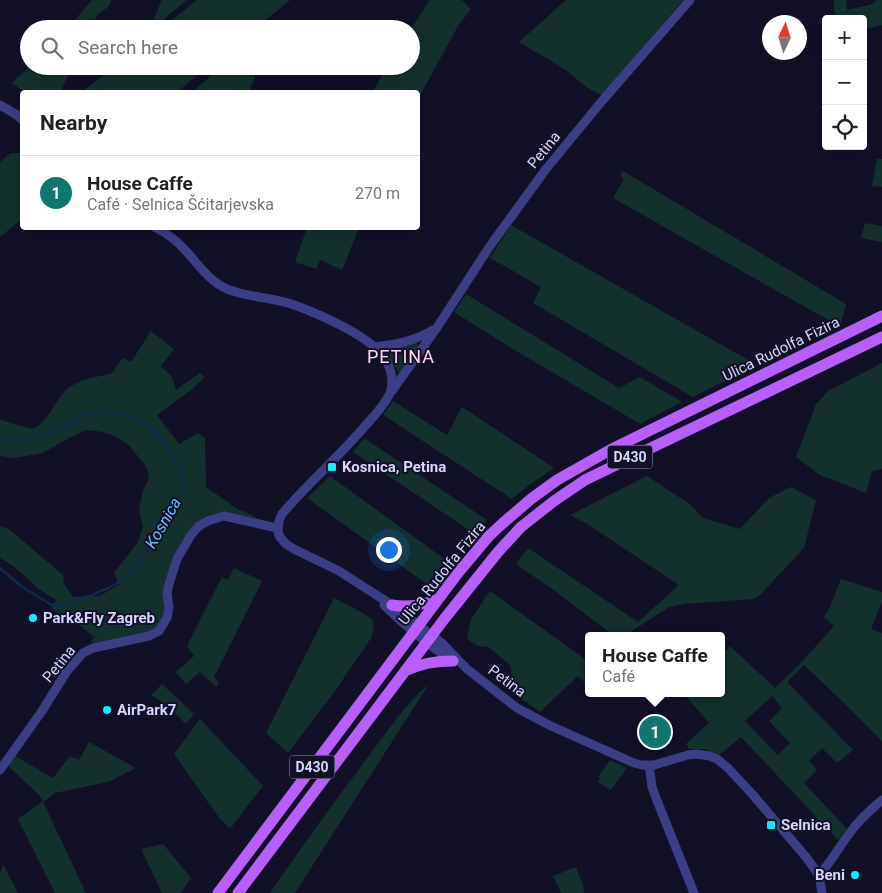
<!DOCTYPE html>
<meta charset="utf-8">
<style>
body{margin:0;font-family:Roboto,sans-serif;background:#f6f6f6;color:#222}
.controls{position:absolute;right:15px;top:15px;display:grid;overflow:hidden;border-radius:5px;box-shadow:0 2px 12px #0003}
.controls button{width:45px;height:45px;display:grid;place-items:center;padding:0;border:0;border-bottom:1px solid #e0e0e0;background:#fff;color:#222;font:25px sans-serif}
.compass{position:absolute;left:762px;top:15px;width:45px;height:45px;border-radius:50%;background:#fff;box-shadow:0 2px 12px #0003;rotate:4deg}
.you{position:absolute;left:388px;top:549px;width:18px;height:18px;margin:-12px;border:4px solid #fff;border-radius:50%;background:#1a73e8;box-shadow:0 0 0 8px #1a73e833}
.badge{display:grid;place-items:center;width:32px;height:32px;border-radius:50%;background:#0f766e;color:#fff;font-size:16px;font-weight:700}
.pin{position:absolute;translate:-50% -50%;border:2px solid #fff;box-shadow:0 1px 5px #0006}
.popup{position:absolute;left:585px;top:632px;width:140px;height:65px;box-sizing:border-box;display:grid;place-content:center;border-radius:5px;background:#fff;filter:drop-shadow(0 1px 4px #0005);font-size:16px;white-space:nowrap;color:#767676}
.popup b{font-size:19px;color:#222}
.popup::after{content:'';position:absolute;left:50%;top:100%;margin-left:-10px;border:10px solid transparent;border-top-color:#fff}
.list{margin:0;padding:0;list-style:none}
h2{display:flex;justify-content:space-between;align-items:center;height:65px;margin:0;padding:0 20px;font-size:21px}
h2 small{font-size:16px;font-weight:400;color:#767676}
.list li{display:grid;grid-template-columns:32px 1fr auto;gap:15px;align-items:center;box-sizing:border-box;height:75px;padding:0 20px;border-top:1px solid #e0e0e0}
.list b{display:block;font-size:19px;white-space:nowrap}
.list p{margin:0;font-size:16px;white-space:nowrap;color:#767676}
.list em{font-size:16px;font-style:normal;color:#767676}
.icon{flex:none;width:28px;height:28px;fill:none;stroke:currentColor;stroke-width:2;stroke-linecap:round;stroke-linejoin:round}
.map{position:relative;flex:none;width:882px;height:893px;overflow:hidden}
.search{position:absolute;background:#fff;box-shadow:0 2px 12px #0003;left:20px;top:20px;width:400px;height:55px;display:flex;align-items:center;gap:12px;box-sizing:border-box;padding:0 18px;border-radius:28px;color:#767676;font-size:19px}
.panel{position:absolute;background:#fff;box-shadow:0 2px 12px #0003;left:20px;top:90px;width:400px;height:140px;border-radius:5px}
.map>svg:first-child{display:block}
.green{fill:#13302d;fill-rule:evenodd}
.lines{fill:none;stroke-linecap:round;stroke-linejoin:round}
.stream{stroke:#0f294b;stroke-width:2.5}
.minor{stroke:#3b3d85;stroke-width:9}
.major{stroke:#b85efd;stroke-width:11}
.poi-dot{fill:#04f3fc;stroke:#121026;stroke-width:2}
.labels{text-anchor:middle;dominant-baseline:central;stroke-width:4;stroke-linejoin:round;paint-order:stroke}
.shield{fill:#121026;stroke:#9d9abe;stroke-width:1}
.shield-label{font-size:14px;font-weight:bold;fill:#d8d5ff}
.street-label{font-size:15px;fill:#d8d5ff;stroke:#121026}
.poi-label{font-size:15px;font-weight:bold;fill:#d8d5ff;stroke:#121026;text-anchor:start}
.water-label{font-size:16px;font-style:italic;fill:#65c0fd;stroke:#121026}
.quarter-label{font-size:18px;letter-spacing:1px;fill:#ffd7f3;stroke:#121026}
</style>
<div class="map">
<svg width="882" height="893" viewBox="0 0 882 893">
<rect width="100%" height="100%" fill="#121026"/>
<path class="green" d="M92 0H111L109 6 97 15 91 29H67Z
M162 0H187L152 29H149Z
M197 0H290L255 29H161Z
M430 0H462L471 9 458 26 418 99V92H373L387 66H411V29Z
M566 0H683L603 95C587 91 575 76 561 67 547 58 533 51 519 42Z
M834 0H846L847 10 873 4 877 0H882V25L863 30V19H836L834 11Z
M30 66H73L60 92H24L12 83Z
M115 66H209L177 92H82Z
M223 66H260L248 92H192Z
M11 153H18L22 155V219L0 237V162Z
M877 159H882V187L872 186Z
M623 171 846 304 841 323 837 325 613 198 624 179 620 176Z
M865 223 882 226V242L861 238Z
M511 225 757 365 693 397 533 303 541 287 490 258Z
M307 228H359L342 270 320 260 316 269 295 262Z
M466 294 619 388 640 377 682 402 640 424 518 352 454 312Z
M151 331 174 349 161 366 172 377 176 390 200 373 205 377 191 390 157 415 179 444 198 433 205 438 206 487 236 508 259 519 226 513 190 532 161 623 152 632 94 643 91 641 94 637 82 627 51 609 56 600 39 589 13 566 0 558V526L9 529 63 575 64 584 73 597 99 596 119 585 114 573 138 542 143 526 139 509 143 490 149 479 148 471 145 465 128 444 115 436 103 432 86 430 67 439 43 453 15 458 0 456V419L10 423 33 429C49 421 52 406 63 393 75 380 94 377 111 374L123 358 131 362Z
M416 343 418 344 419 347 400 373H399L383 349Z
M882 363V469L872 471 866 493 820 475 796 457 816 404 828 391Z
M393 401 447 435 462 407 554 468 528 486 512 499 383 415Z
M364 438 487 520 475 535 454 520 353 452Z
M330 476 450 563 428 585 307 498Z
M647 476 691 505 703 518 740 529 769 498 791 487 816 500 804 548 759 596 753 599 685 604 669 607 624 636H614L555 591 516 564 528 548 638 622 679 585 589 525 570 515Z
M234 568 262 581 214 677 219 683 216 687 200 672 186 684 176 672 194 656 187 646 222 577 228 580Z
M841 579 882 592V602L871 629 882 633V741L845 704 804 665 787 682 853 750 837 763 822 748 809 761 817 770 804 783 847 829 838 840 741 737 719 755 706 749H689L686 744 709 723 684 694 685 693H721V655L730 646 775 688 799 665 834 626 824 617 829 609ZM772 696 782 708 769 721 790 743 778 755 745 721Z
M490 591 589 662V685L588 686 578 676 540 712 511 691 513 679 510 665 488 647 478 646 467 639 471 619Z
M334 598 363 613 372 619 374 627 371 638 335 691 288 753 266 733Z
M162 684 194 714 186 724 166 705 151 695Z
M429 684 295 893H270C301 847 334 802 368 757 386 733 406 703 429 684Z
M200 719 263 786 230 829 217 815 174 754Z
M89 742 136 768 108 782 55 793 43 802 86 893H55L18 819 43 801 39 795 7 765 15 756 53 778 70 756 79 760Z
M610 760 627 768 611 790 598 782 600 779 598 777Z
M163 844 191 878 181 893H162L141 849Z
M3 864 18 893H0V874Z
M576 867 585 891 583 893H561L553 876Z"/>
<g class="lines">
<path class="stream" d="M0 439H20L42 436 73 422 82 416 91 413 106 412 120 414 135 418 144 422 157 433 180 466 184 478V485L178 498 151 546 138 562 131 573 120 582 108 588 71 604 60 606 50 604 21 586 0 568"/>
<path class="minor" d="M0 105 17 115 22 120
M156 228C167 233 177 241 186 251 199 265 209 281 227 289 249 298 274 297 297 306 321 315 369 336 384 357 391 368 394 381 390 393 385 405 374 416 365 426 339 457 308 483 282 514L279 521 278 532 280 537 286 544 294 549 339 571 392 605 442 643 467 669 517 708 551 726 634 763 642 765H654L688 755 696 754 710 756 717 759 728 768 753 795 806 857 819 875 822 893
M374 347C398 344 412 342 433 330
M392 391 436 329 490 246 546 169 602 101 690 0
M384 605C405 626 428 645 453 661
M649 765 652 787 656 798 694 893
M0 770 42 711 67 671 83 653 93 648 149 636 159 631 167 618 169 607 167 593 169 584 177 559 191 535 199 526 208 521 224 516 277 528
M819 875C831 863 838 848 849 834 858 821 870 810 882 800"/>
<path class="major" d="M392 605C408 608 423 605 438 599
M407 670C422 663 436 661 453 661
M218 893 458 573 489 536 503 523 531 499 557 480 610 450 882 316
M238 893 445 618 498 552 521 527 554 501 585 480 626 460 882 337"/>
</g>
<g class="poi-dot">
<rect x="327" y="462" width="10" height="10" rx="2.5"/>
<circle cx="33" cy="618" r="5"/>
<circle cx="107" cy="710" r="5"/>
<rect x="766" y="820" width="10" height="10" rx="2.5"/>
<circle cx="855" cy="875" r="5"/>
</g>
<g class="labels">
<g class="shield">
<rect x="607.5" y="445.5" width="45" height="23" rx="4"/>
<rect x="289.5" y="755.5" width="45" height="23" rx="4"/>
</g>
<g class="shield-label">
<text x="630" y="457">D430</text>
<text x="312" y="767">D430</text>
</g>
<g class="street-label">
<text transform="translate(544 150) rotate(-51)">Petina</text>
<text transform="translate(781 349) rotate(-26)">Ulica Rudolfa Fizira</text>
<text transform="translate(442 573) rotate(-51)">Ulica Rudolfa Fizira</text>
<text transform="translate(59 664) rotate(-51)">Petina</text>
<text transform="translate(507 681) rotate(37)">Petina</text>
</g>
<g class="poi-label">
<text x="342" y="467">Kosnica, Petina</text>
<text x="43" y="618">Park&amp;Fly Zagreb</text>
<text x="117" y="710">AirPark7</text>
<text x="781" y="825">Selnica</text>
<text x="845" y="875" text-anchor="end">Beni</text>
</g>
<g class="water-label">
<text transform="translate(163 523) rotate(-60)">Kosnica</text>
</g>
<g class="quarter-label">
<text x="401" y="356">PETINA</text>
</g>
</g>
</svg>
<div class="controls">
<button>+</button>
<button>−</button>
<button><svg class="icon" aria-label="locate" viewBox="0 0 24 24"><circle cx="12" cy="12" r="6"/><path d="M12 2v4M12 18v4M2 12h4M18 12h4"/></svg></button>
</div>
<svg class="compass" viewBox="-18 -18 36 36"><path d="M0-13l5 13h-10z" fill="#e53935"/><path d="M0 13l5-13h-10z" fill="#767676"/></svg>
<div class="you"></div>
<div class="pin badge" style="left:655px;top:732px">1</div>
<div class="popup"><b>House Caffe</b>Café</div>
<div class="search"><svg class="icon" aria-label="search" viewBox="0 0 24 24"><circle cx="10" cy="10" r="6"/><path d="M15 15l6 6"/></svg>Search here</div>
<section class="panel">
<h2>Nearby<small></small></h2>
<ul class="list">
<li><span class="badge">1</span><div><b>House Caffe</b><p>Café · Selnica Šćitarjevska</p></div><em>270 m</em></li>
</ul>
</section>
</div>
